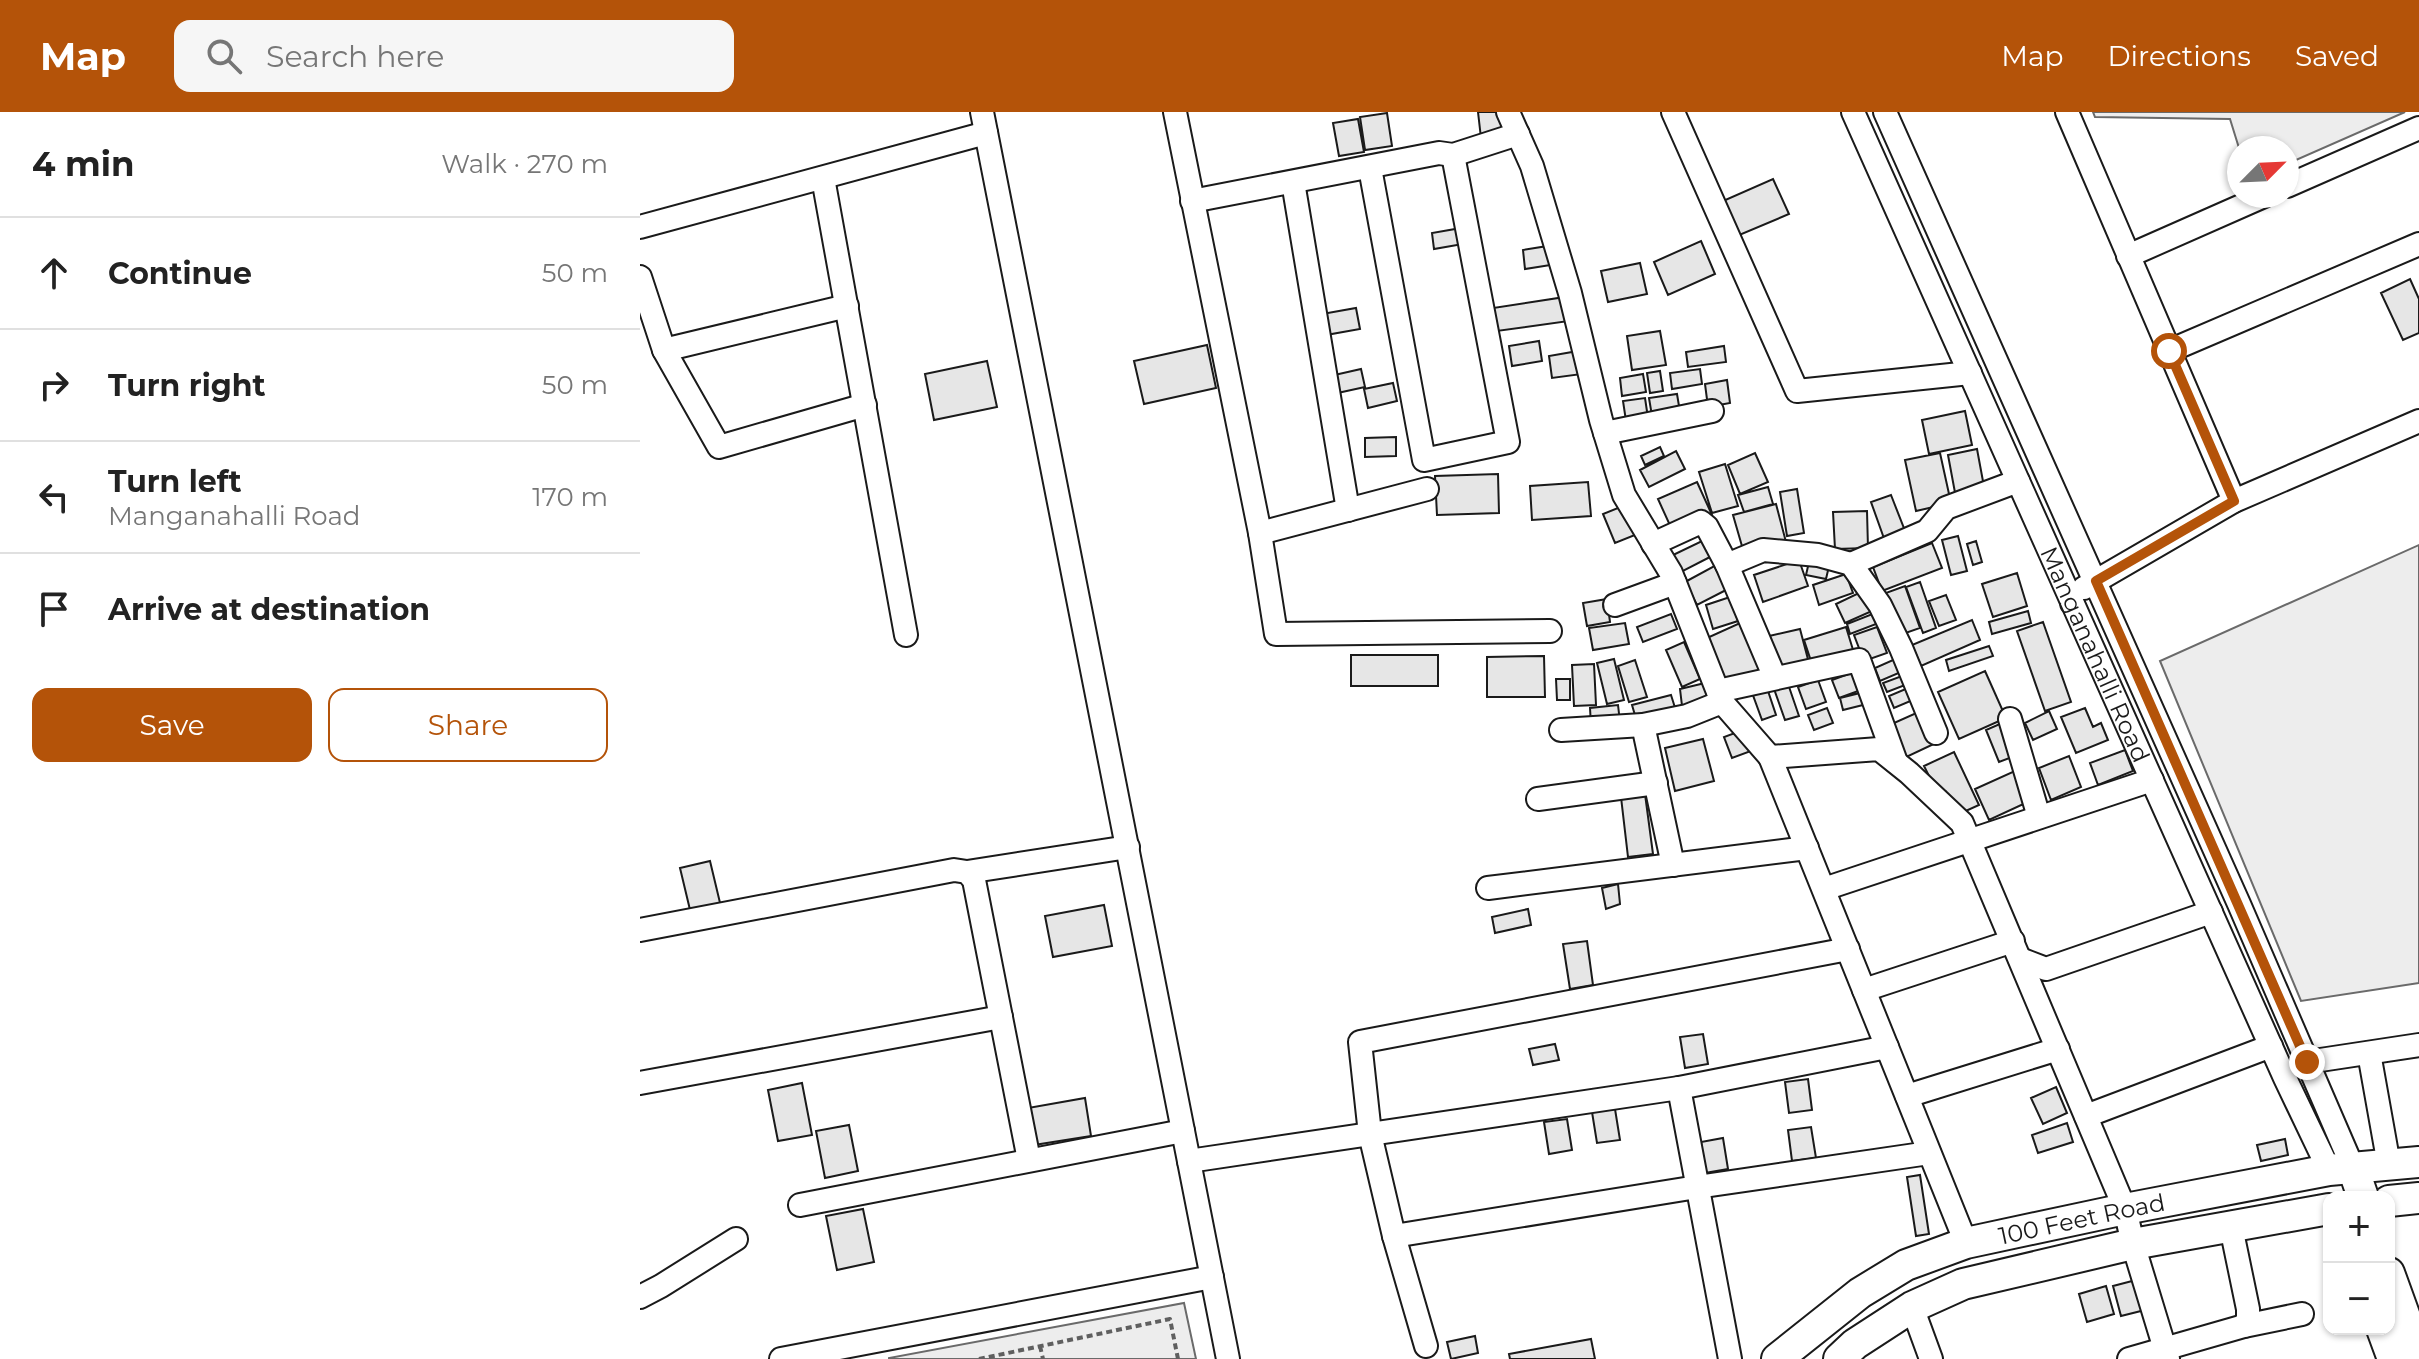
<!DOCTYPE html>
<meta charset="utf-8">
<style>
body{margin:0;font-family:Montserrat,sans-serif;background:#f6f6f6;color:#222}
.controls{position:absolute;right:24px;bottom:24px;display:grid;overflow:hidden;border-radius:16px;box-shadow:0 2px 6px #0004}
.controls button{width:72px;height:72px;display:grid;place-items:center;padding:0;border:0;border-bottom:2px solid #e0e0e0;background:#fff;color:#222;font:40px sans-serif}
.compass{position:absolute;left:1587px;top:24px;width:72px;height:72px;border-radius:50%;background:#fff;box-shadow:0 2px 6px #0004;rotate:66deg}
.stop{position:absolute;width:24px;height:24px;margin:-18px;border:6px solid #b45309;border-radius:50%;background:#fff}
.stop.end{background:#b45309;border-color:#fff;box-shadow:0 2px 8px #0008}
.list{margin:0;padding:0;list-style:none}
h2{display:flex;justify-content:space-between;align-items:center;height:104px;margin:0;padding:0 32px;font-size:34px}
h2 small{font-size:26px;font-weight:400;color:#767676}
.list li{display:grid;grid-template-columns:52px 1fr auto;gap:24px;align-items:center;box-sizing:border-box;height:112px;padding:0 32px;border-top:2px solid #e0e0e0}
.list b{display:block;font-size:30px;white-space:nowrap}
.list p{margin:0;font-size:26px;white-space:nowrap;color:#767676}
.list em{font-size:26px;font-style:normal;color:#767676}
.actions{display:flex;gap:16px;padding:24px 32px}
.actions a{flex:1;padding:18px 0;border:2px solid #b45309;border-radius:16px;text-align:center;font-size:28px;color:#b45309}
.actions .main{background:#b45309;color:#fff}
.icon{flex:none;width:44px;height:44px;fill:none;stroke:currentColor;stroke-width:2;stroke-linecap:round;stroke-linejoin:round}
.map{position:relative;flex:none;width:1779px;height:1247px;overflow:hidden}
header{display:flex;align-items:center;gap:48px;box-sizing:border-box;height:112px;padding:0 40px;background:#b45309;color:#fff}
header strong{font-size:38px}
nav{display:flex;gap:44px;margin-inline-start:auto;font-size:28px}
.search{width:560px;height:72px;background:#f6f6f6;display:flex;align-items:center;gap:20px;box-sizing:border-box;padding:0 28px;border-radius:16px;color:#767676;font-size:30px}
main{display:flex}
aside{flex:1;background:#fff}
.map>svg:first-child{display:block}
.green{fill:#ededed;stroke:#6a6a6a;stroke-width:2}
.building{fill:#e6e6e6;stroke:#1a1a1a;stroke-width:2}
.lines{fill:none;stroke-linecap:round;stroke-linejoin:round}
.minor-casing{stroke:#1a1a1a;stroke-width:26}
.major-casing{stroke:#1a1a1a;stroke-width:34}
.path{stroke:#5f5f5f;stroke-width:4;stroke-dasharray:6 4;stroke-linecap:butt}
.minor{stroke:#fff;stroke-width:22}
.major{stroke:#fff;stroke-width:30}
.route{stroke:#b45309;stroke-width:10}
.labels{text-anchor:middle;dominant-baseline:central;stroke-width:6;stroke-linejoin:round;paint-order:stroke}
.street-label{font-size:24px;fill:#1a1a1a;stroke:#fff}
</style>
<header>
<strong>Map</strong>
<div class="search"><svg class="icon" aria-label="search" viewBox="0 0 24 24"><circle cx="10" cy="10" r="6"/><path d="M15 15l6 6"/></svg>Search here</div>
<nav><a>Map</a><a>Directions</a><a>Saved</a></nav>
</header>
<main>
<aside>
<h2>4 min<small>Walk · 270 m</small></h2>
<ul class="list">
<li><svg class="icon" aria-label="ahead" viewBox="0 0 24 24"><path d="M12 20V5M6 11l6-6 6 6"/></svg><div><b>Continue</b></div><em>50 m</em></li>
<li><svg class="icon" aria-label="right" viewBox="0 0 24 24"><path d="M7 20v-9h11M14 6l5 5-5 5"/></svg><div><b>Turn right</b></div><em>50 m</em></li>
<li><svg class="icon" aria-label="left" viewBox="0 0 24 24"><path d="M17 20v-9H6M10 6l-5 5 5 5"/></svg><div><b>Turn left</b><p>Manganahalli Road</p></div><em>170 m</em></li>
<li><svg class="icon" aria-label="arrive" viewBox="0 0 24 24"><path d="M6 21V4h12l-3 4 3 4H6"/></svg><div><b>Arrive at destination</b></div></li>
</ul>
<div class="actions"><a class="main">Save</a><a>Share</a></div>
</aside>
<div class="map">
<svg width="1779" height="1247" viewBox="0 0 1779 1247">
<rect width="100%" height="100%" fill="#fff"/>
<path class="green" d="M1453 0H1765L1647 52V36H1599L1590 7 1455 5Z
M1779 433V871L1661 889 1520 549Z
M544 1191 556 1247H249V1246Z"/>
<path class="building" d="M838 0H862L865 24 841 26Z
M747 1 752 34 725 38 720 5Z
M718 7 724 40 699 44 693 11Z
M1133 67 1149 102 1097 124 1083 89Z
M821 116 823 132 794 137 792 121Z
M1061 129 1075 162 1028 183 1014 150Z
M914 133 917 152 885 157 883 138Z
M1000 151 1007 182 968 190 961 159Z
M1770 167 1779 187V221L1763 228 1741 181Z
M925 185 929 209 857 219 853 196Z
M716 196 720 217 686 223 682 202Z
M1020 219 1026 253 992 258 987 224Z
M899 229 902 249 872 254 869 234Z
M567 233 576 276 504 292 494 249Z
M1084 234 1086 250 1048 255 1046 240Z
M938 239 942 262 912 266 909 244Z
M347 249 357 295 294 308 285 262Z
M721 257 725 275 693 282 690 264Z
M1060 257 1062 272 1032 277 1030 261Z
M1020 259 1023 279 1010 281 1007 261Z
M1003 262 1006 280 982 284 980 266Z
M1087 268 1090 291 1068 295 1065 272Z
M753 271 757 289 728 296 724 277Z
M1037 282 1040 300 1012 304 1009 286Z
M1005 286 1008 306 986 309 983 289Z
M1325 299 1332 333 1289 342 1282 308Z
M756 325V344L725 345V326Z
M1020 335 1024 344 1005 353 1001 344Z
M1337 337 1345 380 1316 386 1308 343Z
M1036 339 1045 357 1009 375 1000 358Z
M1115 341 1128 370 1100 382 1088 353Z
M1300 341 1311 391 1276 399 1265 348Z
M1085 352 1098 394 1072 401 1059 360Z
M858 362 859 401 797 403 795 364Z
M948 370 951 404 892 408 890 374Z
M1057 370 1072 403 1033 420 1018 387Z
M1128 375 1133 392 1104 400 1098 383Z
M1157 377 1164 421 1147 424 1140 380Z
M1251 383 1267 424 1246 432 1231 390Z
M1136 392 1146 430 1104 441 1093 403Z
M983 394 995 423 975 431 963 402Z
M1227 399 1228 436 1195 437 1193 400Z
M1318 424 1327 459 1311 463 1302 428Z
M1062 429 1070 445 1041 460 1033 443Z
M1336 429 1342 450 1333 453 1327 432Z
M1292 431 1302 456 1242 479 1233 455Z
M1159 448 1168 474 1123 490 1114 463Z
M1169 450 1189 454 1186 467 1166 463Z
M1078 452 1090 476 1057 493 1045 470Z
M1377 461 1387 494 1353 505 1342 472Z
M1206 462 1213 481 1179 493 1173 473Z
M1280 470 1296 516 1283 521 1266 475Z
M1265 474 1280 516 1257 524 1243 482Z
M1223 479 1232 499 1205 511 1196 492Z
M1306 483 1316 508 1299 514 1289 489Z
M1090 485 1098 509 1073 517 1066 493Z
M967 487 970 510 947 514 943 491Z
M1240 499 1244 509 1210 522 1207 512Z
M1388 499 1391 511 1352 522 1349 510Z
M1031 502 1037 517 1003 530 997 515Z
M1332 508 1340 528 1281 554 1272 533Z
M1403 510 1431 590 1405 599 1377 519Z
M985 511 989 532 953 538 949 516Z
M1100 511 1121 559 1088 573 1067 526Z
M1206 515 1214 541 1173 555 1164 528Z
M1237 515 1247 541 1224 549 1214 523Z
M1160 517 1170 555 1138 562 1129 524Z
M1044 530 1060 567 1042 575 1026 538Z
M1349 534 1353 544 1309 559 1306 548Z
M711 543H798V574H711Z
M904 544 905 585H847V545Z
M1262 544 1268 557 1240 569 1235 556Z
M974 547 984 588 967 592 957 551Z
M995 548 1007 585 989 590 978 554Z
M954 552 956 593 934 594 932 553Z
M1345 559 1366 606 1319 627 1298 580Z
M1214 560 1221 578 1199 586 1192 568Z
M1270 561 1273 570 1247 580 1243 571Z
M916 567H930V588H917Z
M1178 568 1186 590 1166 597 1158 575Z
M1147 569 1159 604 1145 608 1133 574Z
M1125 570 1136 603 1122 608 1110 575Z
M1065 571 1071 591 1043 602 1040 577Z
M1275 573 1280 585 1254 596 1249 584Z
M1224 580 1227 592 1203 598 1200 586Z
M1031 583 1037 602 997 610 992 593Z
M978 593 980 610 951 613 950 596Z
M1187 596 1193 611 1174 618 1168 603Z
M1445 596 1453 615 1461 611 1468 628 1436 641 1421 605Z
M1283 598 1298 630 1260 648 1245 615Z
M1409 599 1417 617 1393 628 1385 611Z
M1362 611 1375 644 1359 650 1346 618Z
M1103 618 1111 639 1092 646 1084 625Z
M1063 627 1074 669 1035 679 1025 636Z
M1485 638 1493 659 1458 673 1450 651Z
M1314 640 1339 693 1317 703 1306 680 1299 684 1284 654Z
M1429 644 1441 675 1411 688 1399 656Z
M1377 658 1390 689 1349 708 1335 677Z
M1005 682 1013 742 988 745 981 685Z
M70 749 81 795 51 802 40 756Z
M978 772 980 792 966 797 962 776Z
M464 793 472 834 413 845 405 804Z
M888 797 891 813 855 821 852 805Z
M947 829 953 873 930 877 923 832Z
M1063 922 1068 952 1045 956 1040 925Z
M915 932 919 948 893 953 889 937Z
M1168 967 1172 998 1149 1001 1145 970Z
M162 971 172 1023 138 1029 128 978Z
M1416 975 1427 1001 1403 1012 1391 986Z
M445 986 451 1024 394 1033 388 996Z
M975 997 980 1028 957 1031 952 1000Z
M927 1007 932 1038 909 1042 904 1010Z
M1427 1011 1433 1030 1398 1041 1392 1023Z
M209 1013 218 1059 185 1066 176 1019Z
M1171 1015 1176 1046 1152 1049 1148 1018Z
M1083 1026 1088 1057 1065 1061 1061 1030Z
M1645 1027 1648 1043 1621 1049 1617 1033Z
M1280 1063 1289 1122 1276 1124 1267 1065Z
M223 1097 234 1150 197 1158 186 1104Z
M1496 1168 1505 1198 1481 1204 1473 1174Z
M1466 1174 1474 1202 1447 1210 1439 1182Z
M835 1224 838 1241 811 1247 807 1230Z
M951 1227 955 1247H870L869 1242Z"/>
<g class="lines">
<g class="minor-casing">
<g id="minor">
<path d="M342 0 588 1247"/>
<path d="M535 0 620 421 636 522 910 519"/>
<path d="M868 0 892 54 930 181 961 308 984 383 1031 461 1082 590 1130 645 1239 637 1269 661 1322 711 1485 1097 1493 1132 1528 1247"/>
<path d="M1033 0 1157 279 1330 261"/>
<path id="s1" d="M1213 0 1645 966 1689 1058"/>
<path d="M1245 0 1599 792 1713 1056"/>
<path d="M1427 0 1594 389"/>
<path d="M730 56 784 348 868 330 813 43"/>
<path d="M183 66 266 523"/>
<path d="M653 70 708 398"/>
<path d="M1647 74 1779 16"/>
<path d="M552 89 799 41 813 43 878 22"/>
<path d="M0 115 346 21"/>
<path d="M1488 144 1624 84"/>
<path d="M0 165 24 238 79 335 225 293"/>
<path d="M24 238 207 194"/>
<path d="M1529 239 1779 132"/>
<path d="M965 321 1072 299"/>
<path d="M620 421 787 377"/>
<path d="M1013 432 1061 410 1067 415 1087 453 1123 438 1178 443 1211 452 1240 493 1261 536 1296 621"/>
<path d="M1211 452 1287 419 1306 396 1378 369"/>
<path d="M1087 453 1135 566"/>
<path d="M1444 476 1594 389 1779 309"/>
<path d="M975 493 1035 471"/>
<path d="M1078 579 1219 548 1256 650"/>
<path d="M1370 607 1399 705"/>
<path d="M1003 613 1033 753"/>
<path d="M921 618 1003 613 1047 604 1082 590"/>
<path d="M1130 645 1326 1131"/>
<path d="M898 687 1016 671"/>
<path d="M327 760 488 735"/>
<path d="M848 776 1167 736"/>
<path d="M1184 777 1512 668"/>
<path d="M0 818 314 758 327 760 334 768 389 1048"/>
<path d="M1380 847 1406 857 1571 800"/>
<path d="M1224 878 1373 829"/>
<path d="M1729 941 1749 1053"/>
<path d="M1667 950 1779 933"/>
<path d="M0 971 361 905"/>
<path d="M1039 976 1090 1247"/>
<path d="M1267 984 1418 937"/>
<path d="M1446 1004 1631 934"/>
<path d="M549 1049 1039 976 1247 935"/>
<path d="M160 1093 543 1019"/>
<path d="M1591 1115 1608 1197V1207L1604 1214"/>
<path d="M754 1124 1057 1075 1289 1041"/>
<path d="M0 1185 21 1174 96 1127"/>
<path d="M1272 1195 1291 1247"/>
<path d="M786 1234 754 1124 730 1022 720 930 1208 837"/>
<path d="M141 1247 572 1165"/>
<path d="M1489 1247 1604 1214 1662 1202"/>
</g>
</g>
<g class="major-casing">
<g id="major">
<path d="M1713 1056 1723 1085"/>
<path d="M1749 1089 1779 1086"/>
<path d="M1749 1161 1779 1244"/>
<path d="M1742 1217 1753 1247"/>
<path id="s2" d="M1137 1247 1220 1181 1266 1153 1326 1131 1485 1097 1689 1058 1779 1050"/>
<path d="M1199 1247 1215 1232 1272 1195 1323 1172 1493 1132 1689 1097"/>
</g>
</g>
<path class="path" d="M400 1234 403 1247
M339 1247 530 1207 538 1247"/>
<use href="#minor" class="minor"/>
<use href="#major" class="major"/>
</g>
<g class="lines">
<path class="route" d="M1529 239 1594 389 1456 469 1667 950"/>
</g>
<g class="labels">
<g class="street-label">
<text stroke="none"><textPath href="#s1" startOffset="594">Manganahalli Road</textPath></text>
<text stroke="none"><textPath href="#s2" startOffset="342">100 Feet Road</textPath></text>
</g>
</g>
</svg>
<div class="controls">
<button>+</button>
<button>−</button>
</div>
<svg class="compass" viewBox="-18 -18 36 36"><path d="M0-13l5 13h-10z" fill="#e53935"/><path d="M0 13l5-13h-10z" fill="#767676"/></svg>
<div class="stop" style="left:1529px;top:239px"></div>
<div class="stop end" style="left:1667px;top:950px"></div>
</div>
</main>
